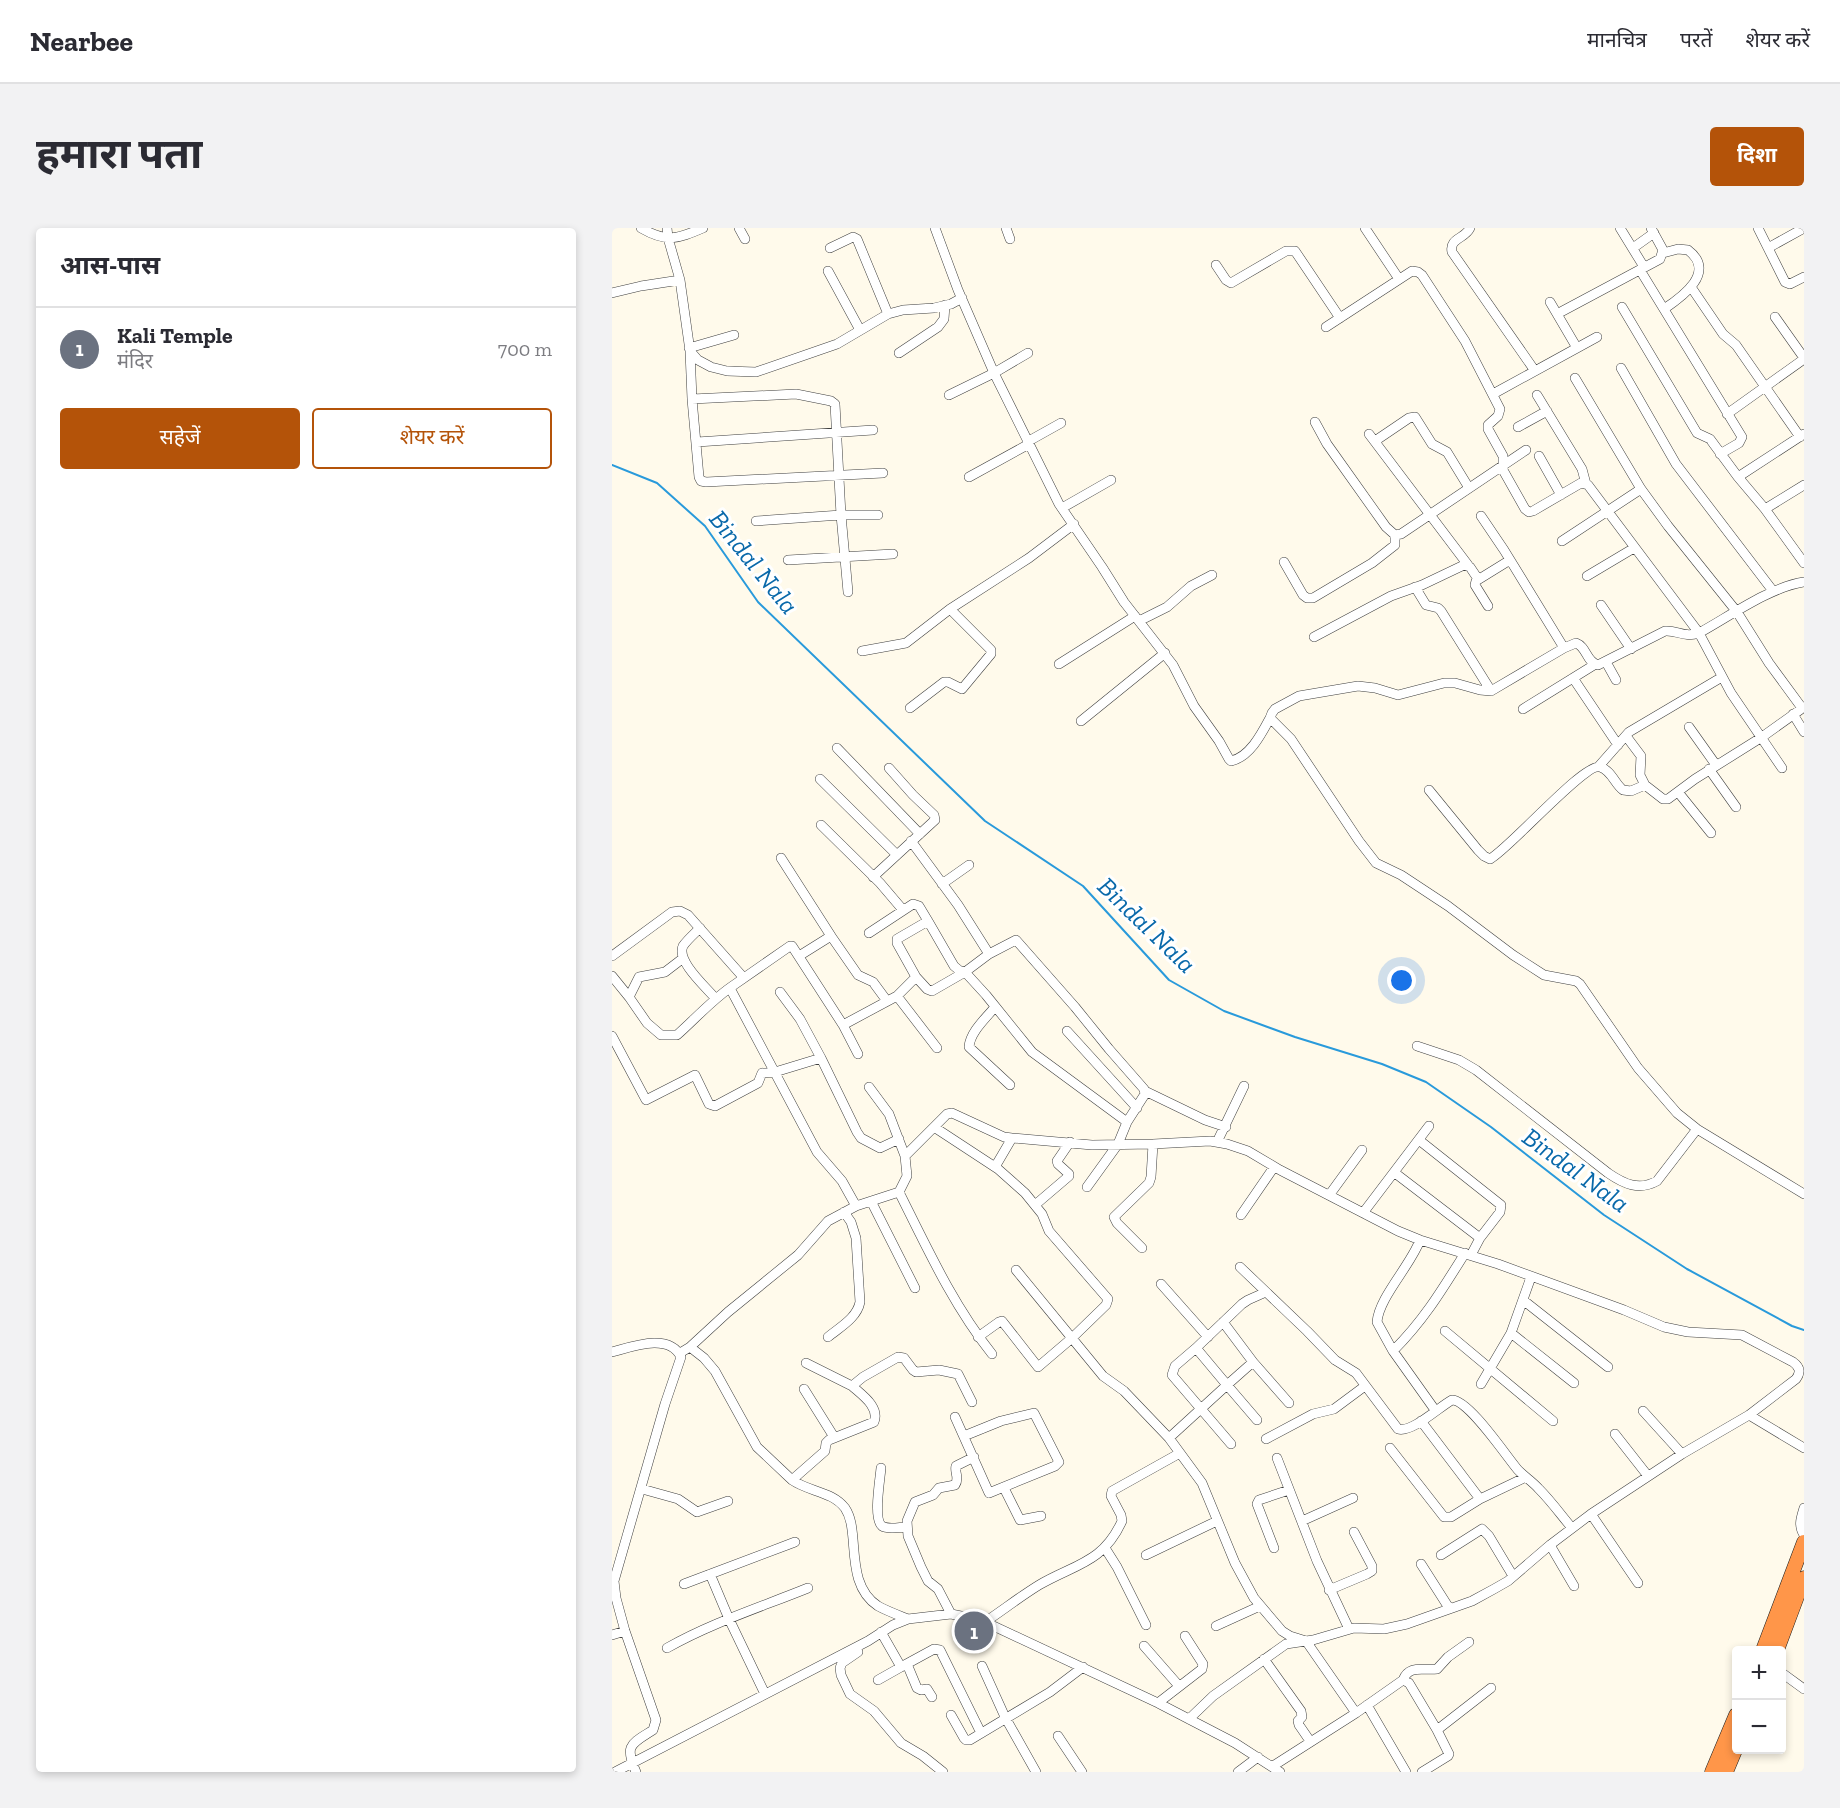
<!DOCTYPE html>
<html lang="hi">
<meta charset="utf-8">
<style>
body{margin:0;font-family:"Zilla Slab","Noto Sans Devanagari",serif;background:#f2f2f3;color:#2b2b33}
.controls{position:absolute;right:18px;bottom:18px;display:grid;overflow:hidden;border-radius:6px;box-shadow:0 3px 9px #0003}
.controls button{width:54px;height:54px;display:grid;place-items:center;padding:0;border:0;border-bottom:2px solid #e1e1e2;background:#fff;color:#2b2b33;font:30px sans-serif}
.you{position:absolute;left:790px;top:753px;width:21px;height:21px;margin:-15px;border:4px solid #fff;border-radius:50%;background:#1a73e8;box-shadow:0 0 0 9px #1a73e833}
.badge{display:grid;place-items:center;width:39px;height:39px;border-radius:50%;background:#b45309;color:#fff;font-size:20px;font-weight:700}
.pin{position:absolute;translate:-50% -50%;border:3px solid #fff;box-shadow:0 2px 6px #0006}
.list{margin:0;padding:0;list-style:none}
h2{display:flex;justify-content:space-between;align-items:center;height:78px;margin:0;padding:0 24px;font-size:26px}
h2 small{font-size:20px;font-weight:400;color:#7c7c81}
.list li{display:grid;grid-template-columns:39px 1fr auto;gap:18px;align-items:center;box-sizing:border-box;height:84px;padding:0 24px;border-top:2px solid #e1e1e2}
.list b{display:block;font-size:22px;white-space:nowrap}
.list p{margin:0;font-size:20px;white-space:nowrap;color:#7c7c81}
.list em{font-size:20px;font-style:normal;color:#7c7c81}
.actions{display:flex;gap:12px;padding:18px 24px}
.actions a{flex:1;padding:14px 0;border:2px solid #b45309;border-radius:6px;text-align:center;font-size:21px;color:#b45309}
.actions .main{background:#b45309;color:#fff}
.map{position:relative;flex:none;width:1192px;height:1544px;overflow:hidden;border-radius:6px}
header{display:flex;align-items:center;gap:36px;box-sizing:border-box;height:84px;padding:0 30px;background:#fff;border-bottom:2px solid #e1e1e2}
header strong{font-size:28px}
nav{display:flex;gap:33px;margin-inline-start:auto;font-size:21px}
.intro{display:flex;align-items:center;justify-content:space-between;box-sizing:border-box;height:144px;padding:0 36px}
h1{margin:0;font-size:42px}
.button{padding:15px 27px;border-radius:6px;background:#b45309;color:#fff;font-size:21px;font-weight:700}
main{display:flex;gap:36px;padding:0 36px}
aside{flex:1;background:#fff;border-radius:6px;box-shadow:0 3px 9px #0003}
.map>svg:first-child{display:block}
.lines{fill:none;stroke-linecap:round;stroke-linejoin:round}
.stream{stroke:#299adb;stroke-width:2}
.minor-casing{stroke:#3f3f3f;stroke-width:10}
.highway-casing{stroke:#1d1d1d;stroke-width:15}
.minor{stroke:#fff;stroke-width:9}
.highway{stroke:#ff9649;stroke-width:14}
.labels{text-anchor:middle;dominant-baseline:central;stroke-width:6;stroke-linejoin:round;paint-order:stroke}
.water-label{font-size:26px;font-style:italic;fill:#0969aa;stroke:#fff}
</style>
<header>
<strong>Nearbee</strong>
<nav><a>मानचित्र</a><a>परतें</a><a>शेयर करें</a></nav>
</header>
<div class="intro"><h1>हमारा पता</h1><a class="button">दिशा</a></div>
<main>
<aside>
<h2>आस-पास<small></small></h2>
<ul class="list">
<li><span class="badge" style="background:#6b7280">1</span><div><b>Kali Temple</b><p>मंदिर</p></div><em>700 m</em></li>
</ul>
<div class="actions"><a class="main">सहेजें</a><a>शेयर करें</a></div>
</aside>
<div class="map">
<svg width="1192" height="1544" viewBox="0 0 1192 1544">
<rect width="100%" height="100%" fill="#fffaeb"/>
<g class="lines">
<path class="stream" d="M0 237 45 255 93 298 146 374 373 593 471 658 557 752 612 783 683 809 770 836 814 854 879 899 992 987 1075 1041 1180 1098 1192 1102"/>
<g class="minor-casing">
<path id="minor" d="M29 0C55 15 65 11 91 0
M127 0 133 11
M323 0 346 62 382 145 447 276 490 339 512 374 561 437 582 478 607 513 617 531 619 533C638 529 650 505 658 490
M394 0 398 11
M753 0 787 51
M858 0C853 11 837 10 840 24L923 143
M1008 0 1032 39
M1146 0 1173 54 1178 56 1192 49
M218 20 241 9 245 11 276 86
M1021 20 1042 5
M1156 20 1192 0
M1051 25 1066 21 1076 22C1105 44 1070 69 1052 81
M604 37 614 52 619 55 674 23H683L728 90
M1028 42 1130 209 1127 215 1108 226
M216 43 248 102
M68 52 78 123 80 171 87 249 89 253 94 254 271 245
M1079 59 1111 106 1124 117 1188 209
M0 65 29 58 68 52 56 10 55 0
M938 74 965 120
M1010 79 1085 205 1098 211 1126 249
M945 86 1048 31 1051 22 1039 0
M1163 89 1192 130
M714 99 800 43 806 44 810 47 853 113 888 181 886 188 876 197V201L891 228V242L913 281 917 284 921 283 969 255 976 257 1087 405 1119 465 1170 540
M77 120 122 107
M78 123 86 132 99 139 115 143 144 144 225 116 276 86 291 82 322 80 339 76 350 70
M287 125 326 99 332 91 333 77
M1009 140 1064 236 1161 363
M963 150 1029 261 1056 298 1125 384 1157 435 1190 480
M881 166 985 109
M337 167 382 145 416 125
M925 167 970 241 974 256
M80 171 184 166 219 173 223 176 229 287 236 364
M1115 186 1192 131
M703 194 715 216 774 299 783 307 789 306 914 222
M906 199 935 183
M757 206 856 337
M1192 206 1126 249 1153 281 1192 335
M763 213 797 190 803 189 820 216 835 224 857 260
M85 214 261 202
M415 214 449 195
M927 228 949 267
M357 249 417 216
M450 280 499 252
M1153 281 1192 257
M869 288 892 322 952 420
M144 293 229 287H266
M950 313 1029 261
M176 332 281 326
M672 334 691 367 695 370H701L760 335 783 317V307
M975 348 1022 320
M1192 354C1158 359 1118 388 1087 405 1071 410 1066 402 1053 403L986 437C974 434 975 419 964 415L952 420 879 463 868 462 843 455H832L786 467 763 460 746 458 687 468 663 481 660 485 658 490 679 511 747 613 764 635 789 647 836 678 901 727 932 747 964 753 968 756 1026 840 1065 885 1085 901 1192 966
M803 359 814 377 826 380 829 383 879 463
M989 377 1019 421
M876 378 863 357 864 353 898 332
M527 393 555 379 579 358 600 347
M702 409 779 368 810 357 852 337 858 339 866 351
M250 423 294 415 338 381 417 330 462 296
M994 434 1004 452
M447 436 523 388
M961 450 1006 517
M298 480 332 454H336L350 461 379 426V422L338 381
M911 481 982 437
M1181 486 1192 504
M469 493 553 425
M1077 499 1104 537
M1014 508 1029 528 1028 547 1033 557
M225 520 308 606
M987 538 1017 504 1110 449
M1097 541 1124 579
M208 551 285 627
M817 562 866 622 872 628 878 631C898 620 973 534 988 539 999 542 1003 556 1011 562L1019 563 1033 557 1051 571H1056L1083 551 1150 509 1192 479
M1066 564 1099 605
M209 597 268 655 291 682
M299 613 346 677 377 726
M169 630 219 708 246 747 261 754 275 773
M261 649 323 592 322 587 301 567 277 540
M330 656 357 637
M88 700C82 706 75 712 71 718 64 733 94 759 103 770
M257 705 301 676 307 678 316 693
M0 728 60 684 68 683 76 687 131 749
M187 728 219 708
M70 731 53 744 27 749 17 769 35 795 49 807H65C83 791 99 773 119 759
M0 748 17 769
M304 749 315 761 320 763 353 744 377 726 404 712 463 779 497 821 532 861 533 866 515 894 506 916 475 959
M168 764 188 791 209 830
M285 768 325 820
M383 779C374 790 358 804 357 819L398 857
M231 797 285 768 304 749 285 715V711L316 693 342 738 348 743 353 744 374 767 420 824 515 894
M455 803 525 880
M0 808 34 872 83 847 97 876 103 878 146 855 150 845 163 844 209 830 245 904 249 910 268 920 287 911
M805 818 847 832 864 842 996 945C1012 956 1027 963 1045 953L1085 901
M257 859 277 886 293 928 335 886 340 885 392 909 400 910 480 917 541 916 598 913 615 916 636 923 668 942 786 1003 808 1012 886 1036 1012 1082 1052 1099 1076 1104 1130 1107 1181 1134C1188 1139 1189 1144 1184 1151L1137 1187 1070 1226 979 1286 938 1317 896 1353 882 1361 860 1373 795 1396 772 1401 742 1400 701 1412 674 1416 601 1468 577 1491
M533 863 593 892 614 899
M322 899 386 941 413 965 430 986 437 1003 496 1071 494 1077 460 1110 426 1139 390 1093 387 1094 366 1109
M807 912 889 977 888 984 868 1010 859 1027
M605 914 632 858
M383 939 400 910
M783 945 868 1010
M287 964C315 1020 341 1077 380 1126
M718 966 750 922
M259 973 303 1060
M423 977 457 948V946L446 936 445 933 458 914
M244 978 230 953 205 924 119 762V759L178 718H180L231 797 246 826
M751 985 817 898
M629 987 662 939
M808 1012C799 1037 767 1069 765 1094L781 1123 823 1182
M530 1020 505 995 502 989 537 955 539 949 541 916
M628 1039 695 1103 723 1132 744 1145 786 1201C800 1205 827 1179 840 1172 857 1172 894 1228 906 1242 913 1249 921 1254 927 1261 939 1273 949 1287 960 1300
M404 1042 491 1148 512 1163 557 1210
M549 1056 596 1109
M654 1064 636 1072 630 1076 584 1120 615 1157 641 1134 677 1175
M911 1072 996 1139
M611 1094 641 1134
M833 1103 941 1193
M899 1105 962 1155
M216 1109C228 1099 245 1090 248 1074L244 1010 239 994 232 984
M78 1119 92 1130 103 1143 145 1219 180 1252
M584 1120 563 1138 560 1147 619 1216
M781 1123C812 1092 830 1062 853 1025
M0 1124C19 1119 57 1104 69 1129L53 1176 2 1353 4 1370 13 1403 44 1492 41 1502C19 1516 12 1517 24 1544
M68 1125 78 1119 116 1084 186 1027 216 993 244 978 287 964 295 948 293 928
M194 1135 240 1158
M869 1156 899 1105 919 1049
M192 1161 222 1209
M1031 1183 1070 1226
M1137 1187 1192 1220
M343 1189 377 1265 443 1238 447 1234 422 1185 389 1193 352 1208
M645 1192 615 1157 557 1210 590 1255 623 1335 642 1370 670 1403 678 1408 694 1413 744 1485
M809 1193 868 1271
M1003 1206 1036 1248
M654 1211 701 1186 722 1181 753 1158
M778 1220 832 1289H839L868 1271 914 1249
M665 1230 705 1333 737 1401
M269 1240C268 1252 261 1291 270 1298 276 1302 288 1299 294 1299
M392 1260 408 1292 429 1288
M30 1261 66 1271 85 1284 116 1273
M1192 1280C1189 1290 1186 1297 1192 1307
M979 1286 1026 1355
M690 1293 741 1270
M938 1317 962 1358
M493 1320 505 1339 534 1397
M662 1320 645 1276 647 1272 677 1262
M534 1327 605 1293
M829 1327 870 1301 877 1308 901 1348
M809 1336 837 1380
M98 1346 117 1391 153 1466
M72 1356 183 1314
M717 1362 755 1346 760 1343V1338L742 1304
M339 1386 326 1361 316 1353 309 1339 296 1308 295 1293 303 1274 321 1267 327 1260 343 1257C348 1250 342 1244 344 1238L362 1229
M296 1391C286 1387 275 1383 266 1378 243 1363 243 1335 241 1311 240 1300 239 1289 233 1280 220 1263 197 1264 180 1252L213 1223 214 1215 217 1212 262 1194C268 1179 250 1167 240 1158L251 1149 286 1129 292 1130 301 1142 304 1144 327 1142 346 1146 360 1174
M373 1394C391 1382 409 1368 427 1357 463 1336 491 1335 510 1293L509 1287 499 1268 500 1263 568 1225
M604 1398 648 1378
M269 1404 289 1439 322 1421 328 1422 369 1505
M0 1407 13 1403
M532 1418 567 1458
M55 1420C99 1395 149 1379 196 1360
M246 1424 230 1435 228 1440 229 1447 238 1466 262 1483 289 1515 311 1528 331 1544
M652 1431 689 1483 690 1489 686 1493 687 1497 698 1513
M295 1436 305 1460 309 1462 315 1461 320 1469
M370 1438 393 1489 424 1544
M1170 1445 1192 1461
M266 1452 289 1439
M791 1452C797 1436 812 1443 825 1441L836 1429 857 1414
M546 1475 590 1441 591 1436 573 1408
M755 1477 794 1544
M339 1487 352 1510 354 1512H358L438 1464 471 1439
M825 1502 879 1460
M446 1508 470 1544
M661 1538 744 1485 791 1452 797 1455 825 1502 837 1526 836 1528 810 1544
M3 1544 256 1413 281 1397 296 1391 339 1386 359 1390 373 1394 546 1475 623 1515 668 1544
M626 1544 646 1529"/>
</g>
<g class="highway-casing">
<path id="highway" d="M1151 1422 1192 1314
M1165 1422 1192 1350
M1100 1544 1124 1487
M1114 1544 1124 1520"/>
</g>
<use href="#minor" class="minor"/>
<use href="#highway" class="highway"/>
</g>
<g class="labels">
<g class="water-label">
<text transform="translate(142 334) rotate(51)">Bindal Nala</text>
<text transform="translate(535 697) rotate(44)">Bindal Nala</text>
<text transform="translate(964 942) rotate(36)">Bindal Nala</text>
</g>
</g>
</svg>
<div class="controls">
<button>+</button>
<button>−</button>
</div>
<div class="you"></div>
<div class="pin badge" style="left:362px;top:1403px;background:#6b7280">1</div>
</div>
</main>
